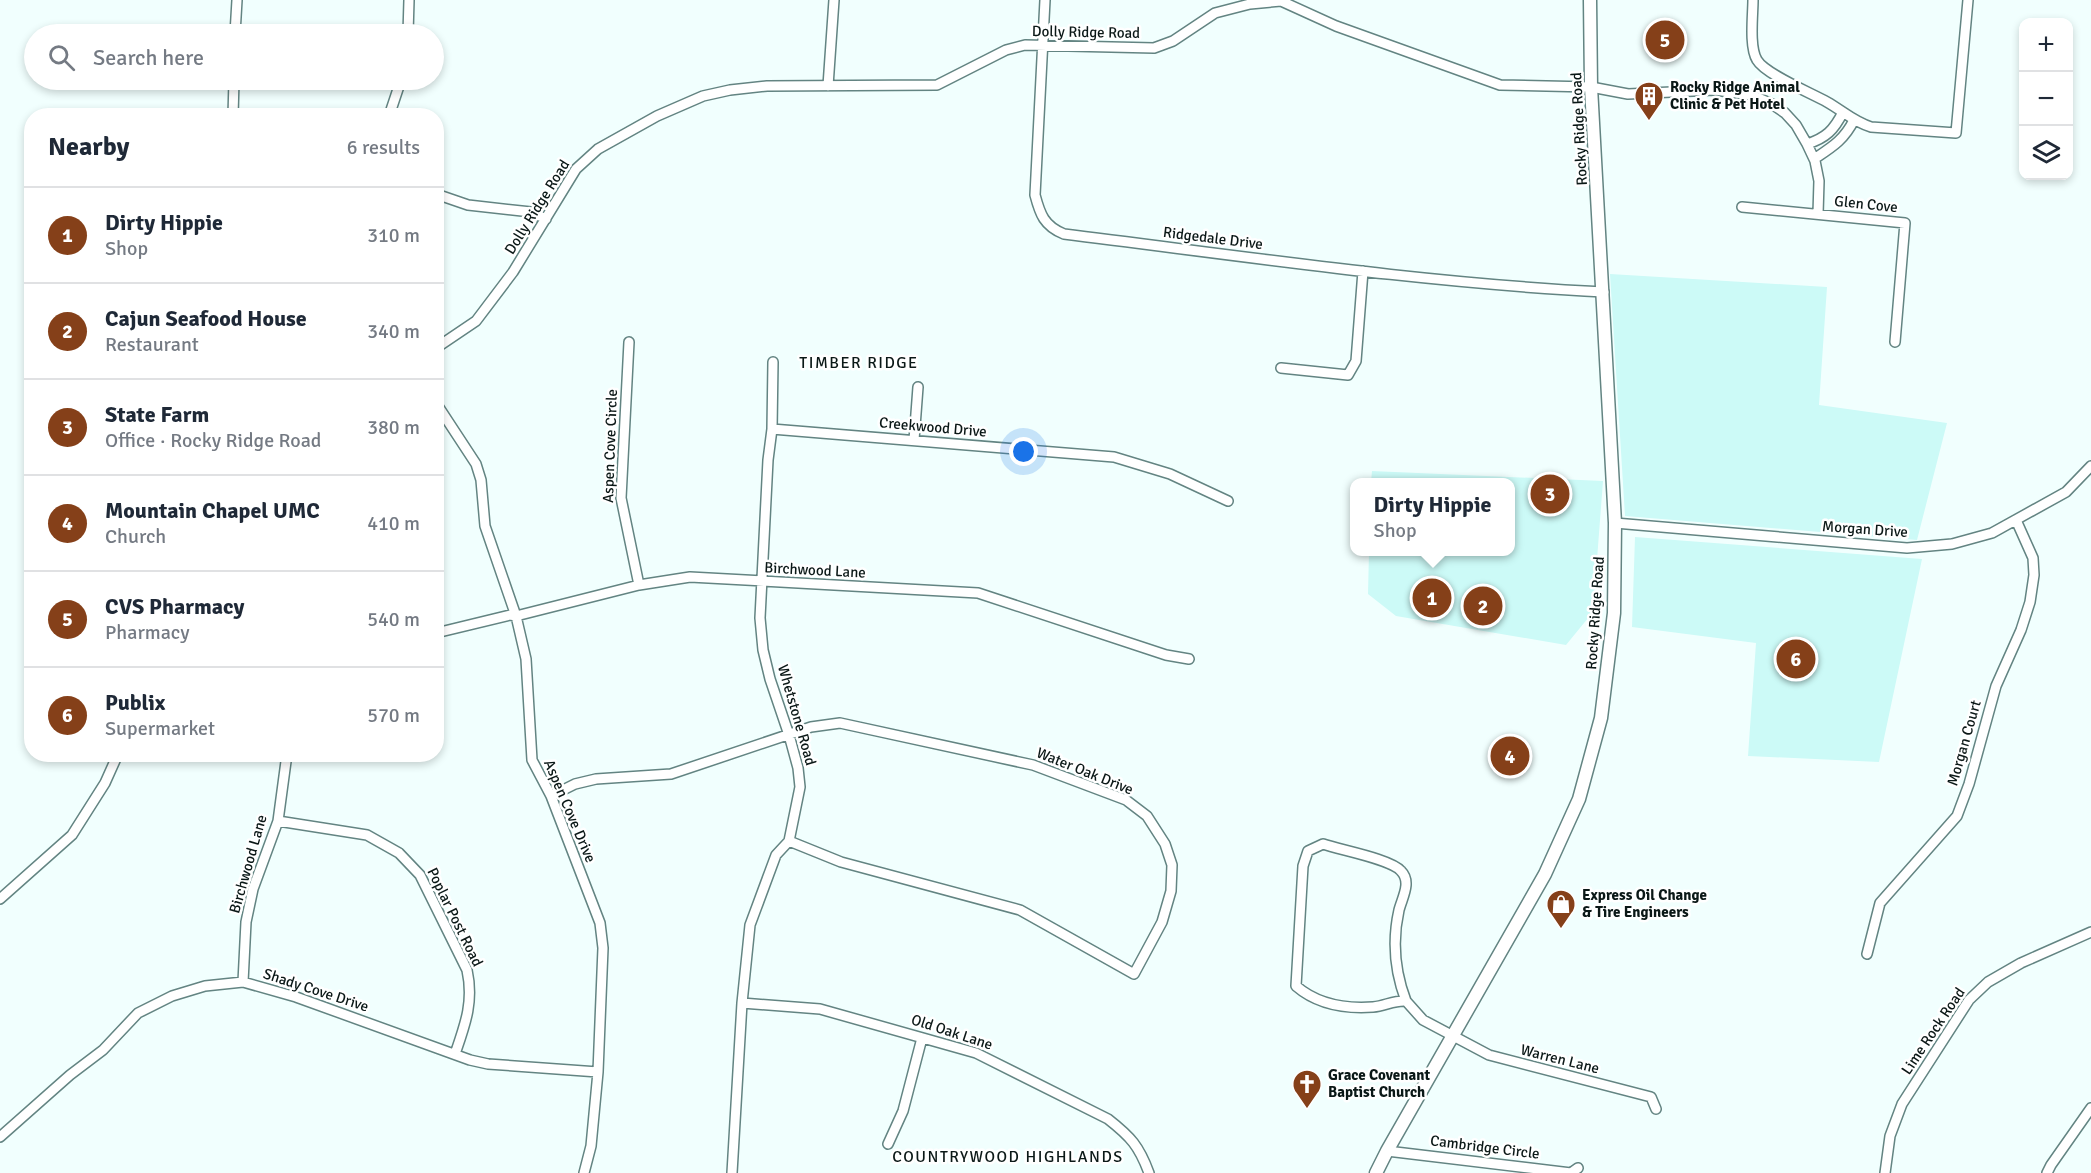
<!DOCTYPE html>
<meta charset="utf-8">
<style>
body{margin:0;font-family:Signika,sans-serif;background:#f2f2f3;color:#1f2937}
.controls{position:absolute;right:18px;top:18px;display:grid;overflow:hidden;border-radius:12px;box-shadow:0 3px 9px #0003}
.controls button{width:54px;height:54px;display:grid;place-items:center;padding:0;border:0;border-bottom:2px solid #e0e1e3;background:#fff;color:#1f2937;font:30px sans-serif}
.you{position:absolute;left:1024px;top:452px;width:21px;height:21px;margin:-15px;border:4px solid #fff;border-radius:50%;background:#1a73e8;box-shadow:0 0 0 9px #1a73e833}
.badge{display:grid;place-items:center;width:39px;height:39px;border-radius:50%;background:#854019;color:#fff;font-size:20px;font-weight:700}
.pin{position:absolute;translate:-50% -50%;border:3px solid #fff;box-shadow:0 2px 6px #0006}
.popup{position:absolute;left:1350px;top:478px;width:165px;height:78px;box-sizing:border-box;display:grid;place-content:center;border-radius:12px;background:#fff;filter:drop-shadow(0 2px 4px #0005);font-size:20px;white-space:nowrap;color:#747a83}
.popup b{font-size:22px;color:#1f2937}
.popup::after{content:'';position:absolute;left:50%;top:100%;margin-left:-12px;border:12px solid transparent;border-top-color:#fff}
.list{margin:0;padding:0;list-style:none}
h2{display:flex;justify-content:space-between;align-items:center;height:78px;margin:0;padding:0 24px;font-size:26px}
h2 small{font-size:20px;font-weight:400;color:#747a83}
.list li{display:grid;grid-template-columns:39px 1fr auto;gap:18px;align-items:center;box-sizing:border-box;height:96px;padding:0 24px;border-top:2px solid #e0e1e3}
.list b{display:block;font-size:22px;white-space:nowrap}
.list p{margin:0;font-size:20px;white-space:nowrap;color:#747a83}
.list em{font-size:20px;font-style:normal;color:#747a83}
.icon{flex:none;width:33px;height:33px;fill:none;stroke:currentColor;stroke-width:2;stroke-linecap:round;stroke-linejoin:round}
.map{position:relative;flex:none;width:2091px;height:1173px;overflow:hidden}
.search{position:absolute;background:#fff;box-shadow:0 3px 9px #0003;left:24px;top:24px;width:420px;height:66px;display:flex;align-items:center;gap:15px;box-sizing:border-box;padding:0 21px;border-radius:33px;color:#747a83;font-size:22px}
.panel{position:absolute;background:#fff;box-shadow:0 3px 9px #0003;left:24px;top:108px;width:420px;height:654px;border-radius:24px}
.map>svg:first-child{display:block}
.built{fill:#ccfaf7}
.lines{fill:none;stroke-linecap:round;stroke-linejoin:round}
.street-casing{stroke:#638482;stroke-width:12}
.secondary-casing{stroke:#638482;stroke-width:15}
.street{stroke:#fff;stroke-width:9}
.secondary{stroke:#fff;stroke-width:12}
.labels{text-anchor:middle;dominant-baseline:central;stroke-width:5;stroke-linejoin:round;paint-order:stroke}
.street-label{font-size:15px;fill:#0b1817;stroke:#fff}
.poi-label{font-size:15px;font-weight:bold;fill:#0b1817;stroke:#fff;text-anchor:start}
.neighbourhood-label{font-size:16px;letter-spacing:1.5px;fill:#0b1817;stroke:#fff}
</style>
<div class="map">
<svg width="2091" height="1173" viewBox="0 0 2091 1173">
<rect width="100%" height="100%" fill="#f1fffe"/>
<path class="built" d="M1610 274 1827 287 1819 405 1947 423 1917 540 1625 516Z
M1372 471 1603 481 1593 612 1566 645 1396 616 1368 594 1369 552H1510V482H1371Z
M1635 537 1922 559 1879 762 1748 756 1756 643 1632 627Z"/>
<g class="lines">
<g class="street-casing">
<path id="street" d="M1045 0 1035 195C1040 214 1044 226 1064 234 1243 256 1423 283 1604 292
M1753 0C1753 15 1749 47 1757 60 1765 74 1811 93 1827 102 1843 111 1854 122 1871 127L1956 133 1968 0
M235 34 237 0
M408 34 409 0
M828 86 834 0
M233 116 234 80
M389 116 401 80
M1807 144C1826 138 1834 130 1843 112
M1814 159C1832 147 1844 140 1854 120
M436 194 468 205 531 212 546 219
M1742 207 1905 223 1895 342
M629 342 621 498 639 585
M436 348 476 321 513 272 576 169 598 149 657 116 703 96 730 90 767 86 937 85 1006 50 1025 45 1154 48 1173 41 1215 13 1250 4 1281 1 1336 26 1500 85 1591 87 1628 94 1715 90 1751 95 1772 104 1785 113 1796 125 1807 144 1815 161 1819 181 1818 214
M1281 368 1348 375 1356 361 1363 271
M436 403 476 464 481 480 485 526 516 616 526 659 532 760 551 796 600 923 603 948 598 1072 591 1146 584 1173
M772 429 1114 457 1170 474 1228 501
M914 440 918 387
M1615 523 1907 548 1952 544 1992 533 2066 492 2091 466
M436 633 510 615 516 616 639 585 690 577 978 593 1166 655 1189 659
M551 796 575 784 596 779 671 774 811 727 840 723 1033 765 1126 800 1147 816 1165 844 1172 865 1171 891 1162 922 1134 974 1020 910 841 862 789 841
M278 821 367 835 399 853 420 875 467 970C474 1002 465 1025 455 1054
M0 899 72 835 105 783 118 754
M1867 954 1880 903 1957 816 1969 784 1996 686 2021 630 2030 602 2034 575 2033 558 2016 520
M243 982 246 922 253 889 278 821 287 754
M1406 1001C1395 972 1392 941 1399 910 1402 898 1412 882 1401 871 1391 859 1340 850 1323 844L1308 851 1303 866 1296 986C1318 1005 1345 1009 1373 1007 1385 1006 1394 1000 1406 1001L1423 1020 1489 1055 1651 1097 1656 1109
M742 1003 820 1009 976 1053 1108 1119C1131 1137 1139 1146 1149 1173
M0 1137 70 1075 103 1050 138 1013 172 996 205 986 243 982 296 997 470 1060 488 1064 598 1072
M888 1144 903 1111 922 1038
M1387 1151 1571 1173 1578 1168
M732 1173 742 1003 750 925 776 855 789 841 800 787 798 768 789 735 770 679 763 650 760 618 768 460 772 429 773 362
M1885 1173 1890 1136 1902 1104 1969 1000 1988 982 2021 963 2091 932
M2047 1173 2051 1165 2091 1108"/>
</g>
<g class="secondary-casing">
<path id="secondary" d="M1376 1173 1387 1151 1545 874 1579 799 1601 718 1614 613 1615 523 1591 87 1590 0"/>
</g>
<use href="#street" class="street"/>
<use href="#secondary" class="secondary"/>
</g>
<defs>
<g id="building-pin" transform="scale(1.5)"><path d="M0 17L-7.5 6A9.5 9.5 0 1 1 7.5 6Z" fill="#854019" stroke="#fff"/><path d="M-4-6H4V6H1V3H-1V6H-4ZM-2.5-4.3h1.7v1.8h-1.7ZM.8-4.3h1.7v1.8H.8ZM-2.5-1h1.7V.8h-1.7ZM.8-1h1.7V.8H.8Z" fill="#fff"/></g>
<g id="shop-pin" transform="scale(1.5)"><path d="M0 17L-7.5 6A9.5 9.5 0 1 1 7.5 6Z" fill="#854019" stroke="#fff"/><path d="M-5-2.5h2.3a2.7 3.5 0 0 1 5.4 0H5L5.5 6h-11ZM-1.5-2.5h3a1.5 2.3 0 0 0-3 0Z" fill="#fff"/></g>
<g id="church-pin" transform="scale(1.5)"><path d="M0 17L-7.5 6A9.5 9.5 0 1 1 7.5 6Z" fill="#854019" stroke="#fff"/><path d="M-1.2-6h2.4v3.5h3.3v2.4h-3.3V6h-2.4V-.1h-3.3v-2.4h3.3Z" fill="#fff"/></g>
</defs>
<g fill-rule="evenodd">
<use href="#building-pin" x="1649" y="96"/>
<use href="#shop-pin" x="1561" y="904"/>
<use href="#church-pin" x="1307" y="1084"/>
</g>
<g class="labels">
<g class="street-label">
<text transform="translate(1086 32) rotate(1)">Dolly Ridge Road</text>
<text transform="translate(1579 129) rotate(-93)">Rocky Ridge Road</text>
<text transform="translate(1866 204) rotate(6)">Glen Cove</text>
<text transform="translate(537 207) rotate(-58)">Dolly Ridge Road</text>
<text transform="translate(1213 238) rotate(7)">Ridgedale Drive</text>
<text transform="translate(933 427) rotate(5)">Creekwood Drive</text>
<text transform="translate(610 446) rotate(-88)">Aspen Cove Circle</text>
<text transform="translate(1865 529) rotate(4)">Morgan Drive</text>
<text transform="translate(815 570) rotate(3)">Birchwood Lane</text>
<text transform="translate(1595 613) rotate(-86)">Rocky Ridge Road</text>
<text transform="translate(797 715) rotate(74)">Whetstone Road</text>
<text transform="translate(1964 743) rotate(-74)">Morgan Court</text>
<text transform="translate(1085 771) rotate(22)">Water Oak Drive</text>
<text transform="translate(570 811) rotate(67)">Aspen Cove Drive</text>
<text transform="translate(248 864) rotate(-74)">Birchwood Lane</text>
<text transform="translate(455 917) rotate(64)">Poplar Post Road</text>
<text transform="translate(316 990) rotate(18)">Shady Cove Drive</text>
<text transform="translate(1933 1031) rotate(-56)">Lime Rock Road</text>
<text transform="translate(952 1032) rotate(18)">Old Oak Lane</text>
<text transform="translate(1560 1059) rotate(14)">Warren Lane</text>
<text transform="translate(1485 1147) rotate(7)">Cambridge Circle</text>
</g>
<g class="poi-label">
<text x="1670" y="87">Rocky Ridge Animal<tspan x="1670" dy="17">Clinic &amp; Pet Hotel</tspan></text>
<text x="1582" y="895">Express Oil Change<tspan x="1582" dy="17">&amp; Tire Engineers</tspan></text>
<text x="1328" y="1075">Grace Covenant<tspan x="1328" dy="17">Baptist Church</tspan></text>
</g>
<g class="neighbourhood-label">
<text x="859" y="363">TIMBER RIDGE</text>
<text x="1008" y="1157">COUNTRYWOOD HIGHLANDS</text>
</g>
</g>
</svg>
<div class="controls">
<button>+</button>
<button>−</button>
<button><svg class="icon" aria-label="layers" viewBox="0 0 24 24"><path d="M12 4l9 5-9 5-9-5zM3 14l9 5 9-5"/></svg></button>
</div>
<div class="you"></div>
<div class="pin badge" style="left:1432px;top:598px">1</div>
<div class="popup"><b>Dirty Hippie</b>Shop</div>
<div class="pin badge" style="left:1483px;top:606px">2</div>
<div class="pin badge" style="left:1550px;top:494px">3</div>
<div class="pin badge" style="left:1510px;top:756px">4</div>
<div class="pin badge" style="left:1665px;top:40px">5</div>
<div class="pin badge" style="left:1796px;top:659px">6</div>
<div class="search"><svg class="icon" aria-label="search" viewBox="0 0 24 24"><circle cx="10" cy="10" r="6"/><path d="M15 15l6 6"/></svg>Search here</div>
<section class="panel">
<h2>Nearby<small>6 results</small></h2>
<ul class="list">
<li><span class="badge">1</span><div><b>Dirty Hippie</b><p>Shop</p></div><em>310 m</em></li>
<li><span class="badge">2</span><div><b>Cajun Seafood House</b><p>Restaurant</p></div><em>340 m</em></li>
<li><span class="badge">3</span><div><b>State Farm</b><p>Office · Rocky Ridge Road</p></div><em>380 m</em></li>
<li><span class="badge">4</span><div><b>Mountain Chapel UMC</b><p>Church</p></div><em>410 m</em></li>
<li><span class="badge">5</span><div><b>CVS Pharmacy</b><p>Pharmacy</p></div><em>540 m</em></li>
<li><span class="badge">6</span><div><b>Publix</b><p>Supermarket</p></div><em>570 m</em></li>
</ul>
</section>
</div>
